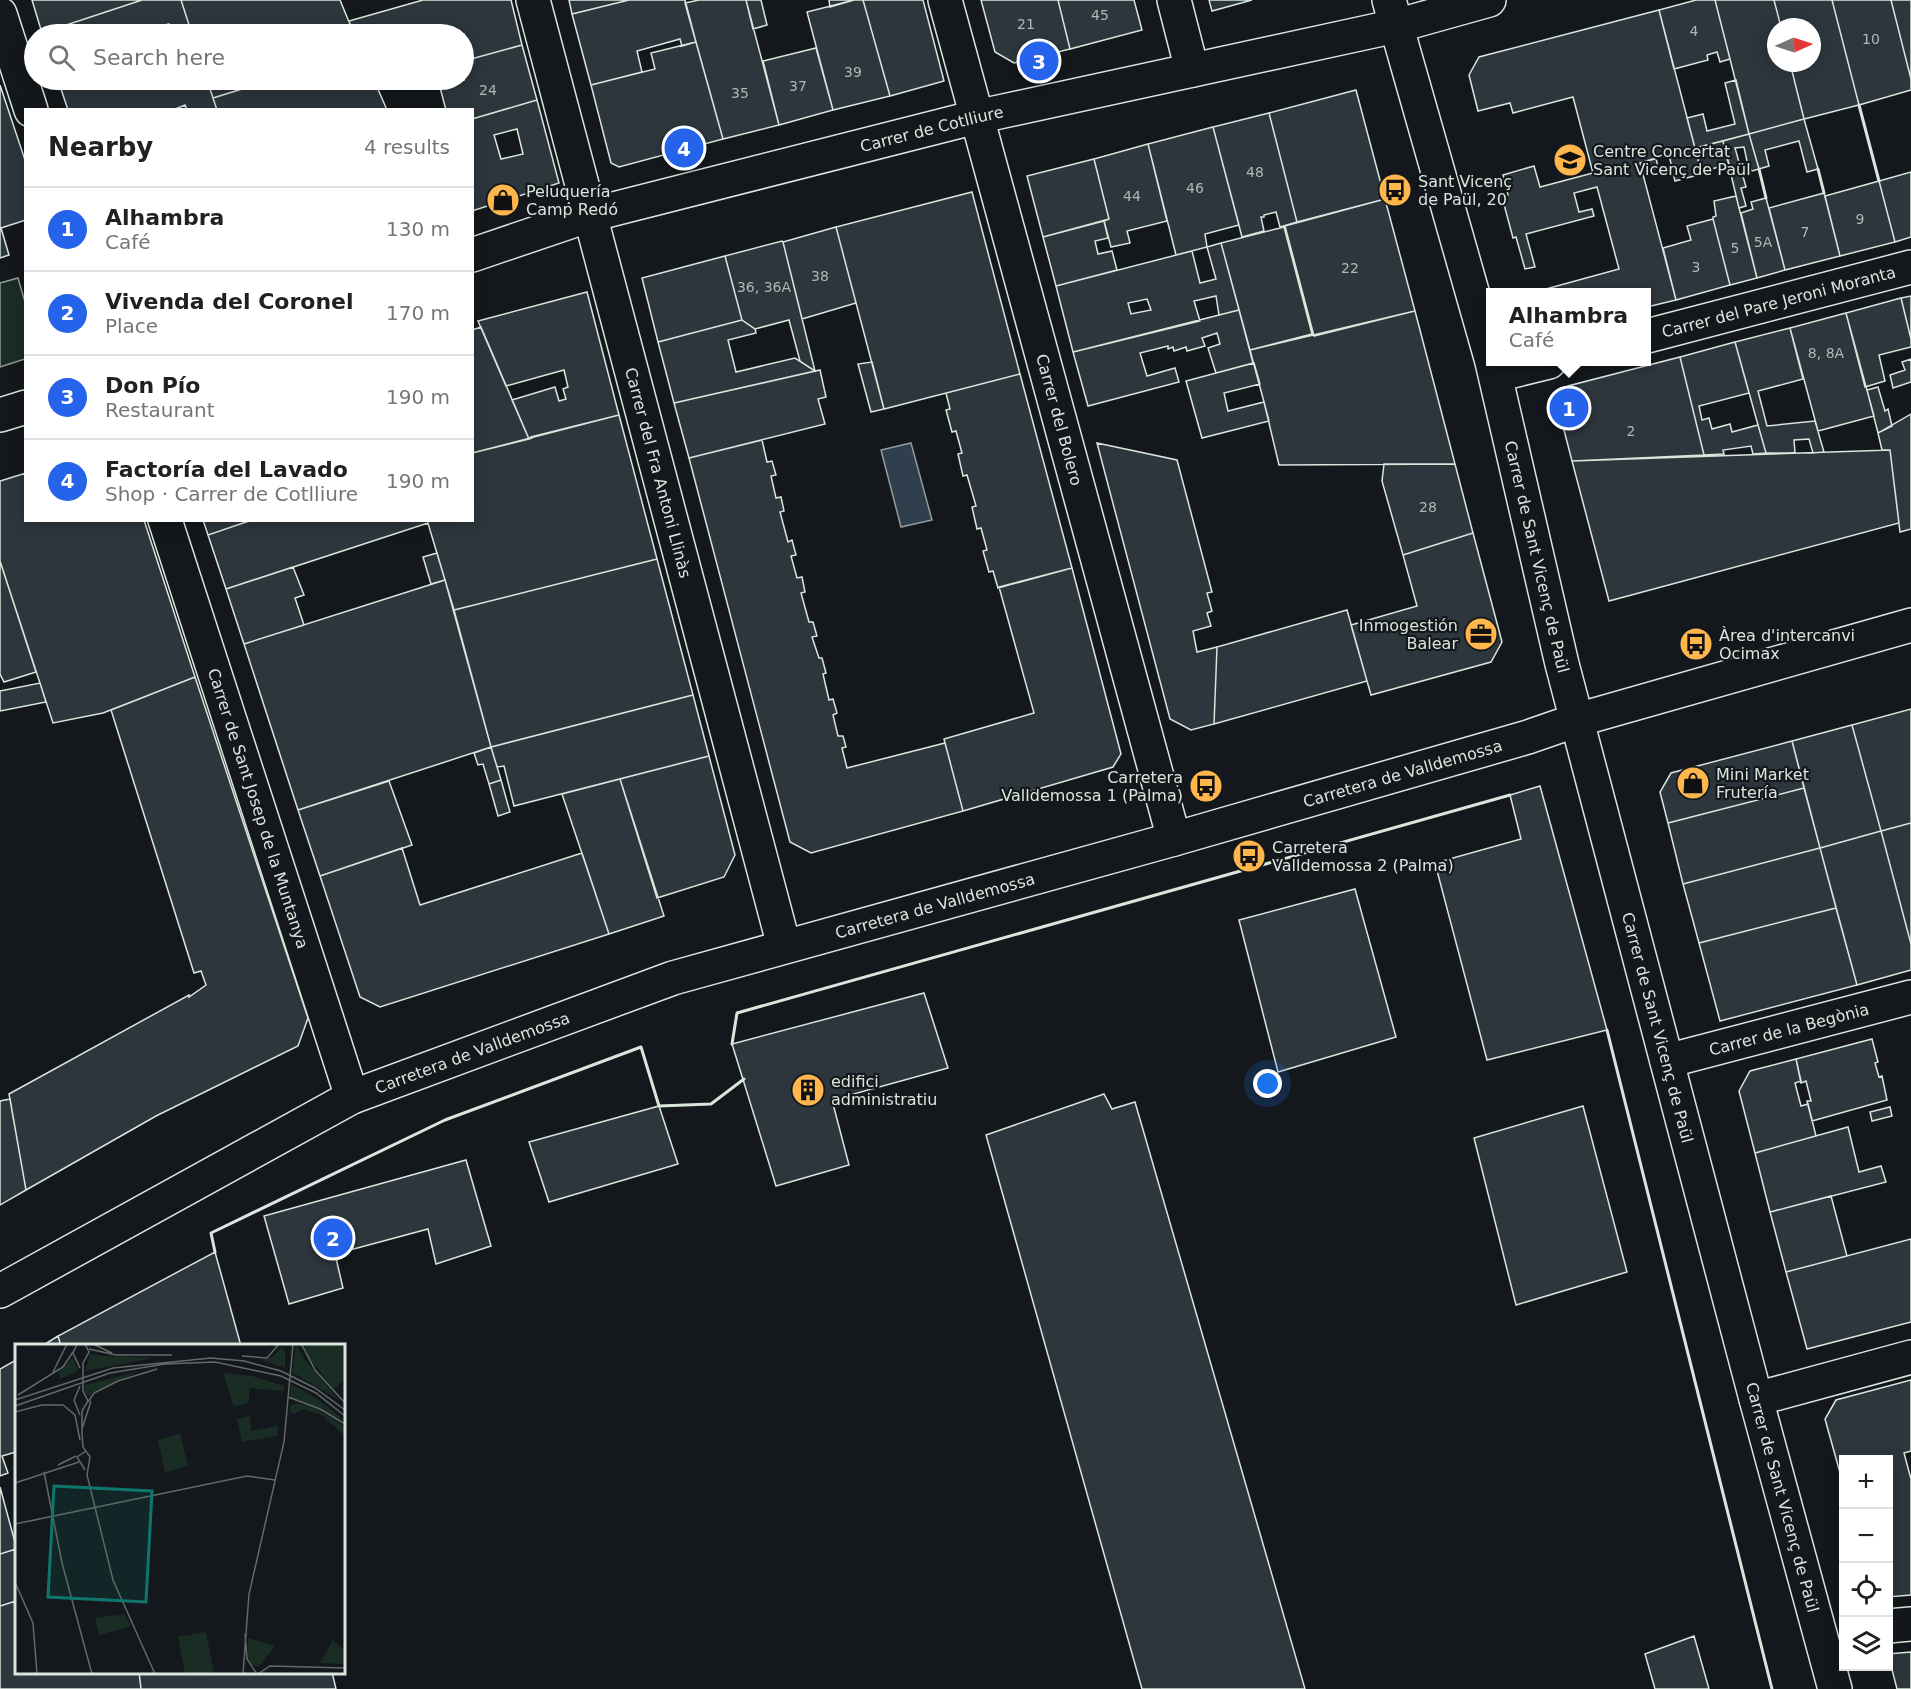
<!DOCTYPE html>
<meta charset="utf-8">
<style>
body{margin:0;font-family:"DejaVu Sans",sans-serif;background:#f2f2f2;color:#202124}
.controls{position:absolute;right:18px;bottom:18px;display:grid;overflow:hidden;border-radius:0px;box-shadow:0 3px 15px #0003}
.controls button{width:54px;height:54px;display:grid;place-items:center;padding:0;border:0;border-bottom:2px solid #e0e0e0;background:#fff;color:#202124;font:30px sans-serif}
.compass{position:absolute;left:1767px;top:18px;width:54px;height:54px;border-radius:50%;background:#fff;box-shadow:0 3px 15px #0003;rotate:87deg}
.you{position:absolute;left:1268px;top:1084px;width:21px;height:21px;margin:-15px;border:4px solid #fff;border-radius:50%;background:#1a73e8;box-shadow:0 0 0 9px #1a73e833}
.badge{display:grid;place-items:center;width:39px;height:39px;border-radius:50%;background:#2563eb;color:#fff;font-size:20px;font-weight:700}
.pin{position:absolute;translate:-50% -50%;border:3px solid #fff;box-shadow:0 2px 6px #0006}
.popup{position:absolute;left:1486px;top:288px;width:165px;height:78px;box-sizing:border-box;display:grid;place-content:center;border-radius:0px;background:#fff;filter:drop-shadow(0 2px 4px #0005);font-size:20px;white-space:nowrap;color:#757577}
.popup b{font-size:22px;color:#202124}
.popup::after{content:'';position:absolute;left:50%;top:100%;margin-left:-12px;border:12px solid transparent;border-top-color:#fff}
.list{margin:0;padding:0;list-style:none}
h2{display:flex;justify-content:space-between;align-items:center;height:78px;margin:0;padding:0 24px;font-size:26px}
h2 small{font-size:20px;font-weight:400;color:#757577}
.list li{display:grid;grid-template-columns:39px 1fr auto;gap:18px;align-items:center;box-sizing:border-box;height:84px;padding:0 24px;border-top:2px solid #e0e0e0}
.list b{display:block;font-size:22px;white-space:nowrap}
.list p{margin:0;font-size:20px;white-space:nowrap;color:#757577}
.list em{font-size:20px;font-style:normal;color:#757577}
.icon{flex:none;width:33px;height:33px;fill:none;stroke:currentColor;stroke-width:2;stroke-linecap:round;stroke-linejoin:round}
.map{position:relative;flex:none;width:1911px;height:1689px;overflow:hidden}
.search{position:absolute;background:#fff;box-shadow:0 3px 15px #0003;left:24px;top:24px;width:450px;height:66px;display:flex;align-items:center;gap:15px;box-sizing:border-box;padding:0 21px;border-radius:33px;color:#757577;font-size:22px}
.panel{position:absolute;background:#fff;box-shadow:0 3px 15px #0003;left:24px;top:108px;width:450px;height:414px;border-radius:0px}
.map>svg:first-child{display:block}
.green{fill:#1a2d24;stroke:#939e99;stroke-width:1.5}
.water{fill:#2f3f4d;stroke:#939e99;stroke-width:1.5}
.building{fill:#2c363c;stroke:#d8e6dc;stroke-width:1.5;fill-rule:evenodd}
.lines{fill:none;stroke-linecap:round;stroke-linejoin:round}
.minor-casing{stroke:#d8e6dc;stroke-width:36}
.major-casing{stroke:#d8e6dc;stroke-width:36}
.minor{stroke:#14181c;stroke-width:33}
.major{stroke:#14181c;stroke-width:33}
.wall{stroke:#d8e6dc;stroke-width:3}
.labels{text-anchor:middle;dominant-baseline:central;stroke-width:4.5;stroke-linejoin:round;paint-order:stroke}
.number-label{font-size:14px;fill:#adbab4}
.street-label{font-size:16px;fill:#d8e6dc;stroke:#14181c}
.poi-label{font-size:16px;fill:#d8e6dc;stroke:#14181c;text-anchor:start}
.inset-road{fill:none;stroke:#626a69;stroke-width:1.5}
.view{fill:#0f766e;fill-opacity:0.15;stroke:#0f766e;stroke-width:3}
.inset-edge{fill:none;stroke:#d8e6dc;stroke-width:3}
</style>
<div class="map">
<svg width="1911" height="1689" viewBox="0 0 1911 1689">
<rect width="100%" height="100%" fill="#14181c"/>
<path class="green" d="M18 278 25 302V359L0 367V283Z"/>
<path class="water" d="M911 443 932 520 901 527 881 450Z"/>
<path class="building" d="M32 0H142L42 33Z
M142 0H181L192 34H172L169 24 157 27 160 34H43L42 33Z
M181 0H340L354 34H192Z
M423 0H511L522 45 464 61V34H410L408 30 391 34H354L349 21Z
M569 0H629L572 14Z
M629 0H685L696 42 682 46 680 39 637 51 642 72 591 85 572 14Z
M699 0H746L779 125 723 139 685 3Z
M746 0H761L767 25 753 29Z
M829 0H854L830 7Z
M854 0H863L890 96 833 110 807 12Z
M863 0H923L944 81 890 96Z
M981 0H1058L1070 49 1014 63 995 52Z
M1058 0H1134L1142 30 1070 49Z
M1209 0H1252L1212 11Z
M1696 0H1715L1730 59 1720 62 1717 52 1707 55 1708 60 1674 69 1659 10Z
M1715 0H1774L1781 27H1776V63H1790L1804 119 1749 134Z
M1774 0H1832L1859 105 1804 119 1790 63H1812V27H1781Z
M1832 0H1891L1911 79V90L1859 105Z
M1891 0H1911V79Z
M1659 10 1695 148 1640 163 1676 300 1647 307V292H1535L1619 269 1597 187 1574 193 1579 212 1592 209 1594 216 1526 234 1535 267 1525 269 1516 237 1513 238 1502 197 1508 195 1503 175 1534 166 1540 187 1593 173 1573 97 1513 113 1510 103 1478 111 1469 75 1479 57Z
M696 42 723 139 619 167 611 163 591 85 655 69 651 53Z
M522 45 537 100 472 119V110H446L438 80H464V61Z
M816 48 833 110 779 125 763 61Z
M58 80H101L105 88 131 80H207L217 110H187L185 105 173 110H68Z
M207 80H271L213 98Z
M271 80H374L387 110H217L213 98Z
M374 80H396L377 85Z
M1736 80 1749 134 1695 148 1687 118 1703 114 1707 131 1735 124 1725 83Z
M0 85 26 163V220L1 228 9 255 0 258Z
M1356 90 1385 199 1297 222 1269 113Z
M537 100 559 183 472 211V119ZM517 129 523 154 501 159 494 135Z
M1269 113 1297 222 1280 227 1276 212 1264 215V217H1261L1264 231 1242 237 1213 127Z
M1804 119 1818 169 1807 172 1799 141 1765 150 1769 166 1759 169 1749 134Z
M1213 127 1239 225 1205 234 1207 247 1176 255 1148 144Z
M1749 134 1759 169 1752 171 1748 166 1744 147 1735 148 1746 187 1741 188 1746 206 1739 208 1723 141Z
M1723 141 1729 164 1701 172 1695 148Z
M1148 144 1167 221 1127 231 1130 243 1111 247 1104 221 1109 219 1094 159Z
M1695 148 1702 174 1675 181 1669 155Z
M1656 158 1658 168 1642 172 1640 163Z
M1094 159 1109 219 1043 237 1027 176Z
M1911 172V237L1895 242 1879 181Z
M1879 181 1895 242 1840 256 1825 196Z
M972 192 1020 374 884 409 836 227Z
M1824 193 1840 256 1785 270 1769 208Z
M1736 196 1757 278 1730 285 1713 219V217L1716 216 1714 201Z
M1766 198 1785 270 1757 278 1741 213 1753 209 1751 202Z
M1385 199 1415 311 1314 336 1285 226Z
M1713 219 1730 285 1676 300 1663 248 1691 240 1687 226Z
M1104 221 1108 238 1095 241 1098 254 1112 251 1117 270 1056 286 1043 237Z
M836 227 856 303 802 319 783 242Z
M1284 227 1312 334 1250 350 1221 243Z
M782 241 783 242 815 371 800 361 789 320 755 329 742 320 725 256Z
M1221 243 1239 310 1219 315 1216 296 1194 301 1200 321 1073 352 1056 286 1192 251 1200 283 1216 279 1207 247ZM1147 299 1151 310 1131 314 1128 303Z
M725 256 742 320 658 342 642 278Z
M587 292 619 415 531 437 532 438 529 439 512 400 555 387 559 401 566 399 563 389 568 387 564 370 506 386 478 321Z
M1911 296V339L1901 298Z
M1901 298 1911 339V347L1879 355 1885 381 1865 387 1846 313Z
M1239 310 1253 363 1216 373 1208 348 1220 344 1217 333 1202 338 1205 346 1187 351 1186 347 1174 351 1173 347 1168 349V346L1140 353 1147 376 1175 368 1179 382 1088 406 1073 352Z
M1415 311 1455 464 1279 465 1264 402 1250 350Z
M1846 313 1874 416 1818 431 1790 328Z
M742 320 755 329 756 333 728 340 736 372 795 358 815 371 674 403 658 342Z
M481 327 529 439 472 453V330Z
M1790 328 1803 379 1758 391 1767 426 1815 421 1824 452 1813 453 1809 439 1794 440 1795 453H1766L1758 425 1735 342Z
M1735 342 1749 393 1699 406 1702 420 1709 418 1712 429 1730 424 1732 432 1758 425 1766 453 1753 454 1751 446 1723 450 1724 454 1704 455 1680 357Z
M1680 357 1704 455 1572 461 1558 407 1568 386Z
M1911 359V382L1893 388 1890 375 1905 370 1902 362Z
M872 362 884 409 871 412 858 364Z
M1254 363 1260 384 1224 393 1228 411 1264 402 1269 421 1202 438 1186 381Z
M820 370 826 397 818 399 825 424 689 458 674 403Z
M1020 374 1072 568 998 588 993 571 989 572 983 551 987 550 981 528 977 529 972 507 976 506 967 475 963 476 958 454 962 453 956 431 952 432 946 410 950 409 946 393Z
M1878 387 1885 411 1888 409 1892 426 1878 433 1867 390Z
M1911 414V529L1900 532 1890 450H1882L1878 433Z
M619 415 657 559 454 610 427 520H472V453Z
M762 440 767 462 772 461 776 475 771 476 776 498 781 497 784 511 780 512 788 542 792 540 796 555 791 556 797 578 802 577 805 592 801 593 809 622H813L817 636 812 637 819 658H822L826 673 823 674 829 700 833 699 837 713 833 715 838 736H843L846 747 842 748 847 768 945 743 963 811 811 853 790 842 689 458Z
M1097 443 1177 460 1212 592 1207 593 1212 611 1207 613 1211 626 1193 631 1197 652 1217 647 1214 724 1191 730 1170 719Z
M1890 450 1899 523 1609 601 1572 461Z
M1384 464H1455L1473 533 1403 555 1382 481Z
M26 473V520H144L195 677 103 713 53 723 0 561V481Z
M203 520H252L208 535Z
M252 520H427L428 523 226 589 208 535Z
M1473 533 1502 642 1491 662 1371 695 1351 625 1417 606 1403 555Z
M437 553 445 580 431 584 423 557Z
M657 559 693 695 491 747 454 610Z
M0 561 36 672 4 682 0 674Z
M293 567 304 595 295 598 304 625 244 644 226 589Z
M1072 568 1121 754 1113 767 963 811 944 739 1034 713 999 587Z
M445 580 491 747 298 810 244 644Z
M1347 610 1367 681 1214 724 1217 647Z
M195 677 308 1018 298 1046 156 1116 26 1190 9 1094 189 995V997L206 985 201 971 194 973 111 710Z
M40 683 46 702 0 711V691Z
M693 695 709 756 514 806 504 766 497 767 491 747Z
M1911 709V823L1881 831 1852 725Z
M1852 725 1881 831 1820 848 1792 741Z
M1792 741 1804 788 1668 823 1660 792 1671 773Z
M491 747 501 780 489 784 483 764 478 765 474 753Z
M709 756 735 855 724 877 657 898 620 779Z
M620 779 664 916 609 934 562 794Z
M501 780 510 812 498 816 489 784Z
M389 781 412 845 320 876 298 810Z
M1540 786 1607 1030 1487 1060 1435 863 1521 839 1510 795Z
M1804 788 1820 848 1683 884 1668 823Z
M1911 823V944L1881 831Z
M1881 831 1911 944V970L1857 985 1820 848Z
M402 848 420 905 582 853 609 934 380 1007 360 997 320 876Z
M1820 848 1836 908 1699 943 1683 884Z
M1355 889 1396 1037 1278 1072 1239 920Z
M1836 908 1857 985 1720 1021 1699 943Z
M924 993 948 1068 832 1100 849 1165 776 1186 732 1044Z
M1872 1039 1878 1062 1875 1063 1879 1077 1882 1076 1887 1100 1812 1121 1807 1101H1811L1806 1081 1801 1083 1796 1059Z
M1796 1059 1801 1081 1795 1083 1801 1106 1808 1104 1816 1136 1755 1153 1739 1091 1750 1071Z
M1104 1094 1112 1109 1135 1102 1305 1689H1142L986 1135Z
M10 1099 26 1190 0 1205V1101Z
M659 1106 678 1164 549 1202 529 1142Z
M1583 1106 1627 1272 1516 1305 1474 1138Z
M1890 1107 1892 1116 1872 1121 1870 1112Z
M1848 1127 1859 1172 1881 1166 1886 1182 1770 1212 1755 1153Z
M466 1160 491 1246 436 1264 428 1229 335 1254 343 1288 289 1304 264 1216Z
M1831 1196 1847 1256 1786 1272 1770 1212Z
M1911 1239V1322L1807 1349 1786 1272Z
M215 1252 241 1346H61L58 1336Z
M58 1336 61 1346H42Z
M16 1360V1452L2 1456 8 1473 0 1476V1369Z
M1911 1380V1451L1904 1453 1911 1479V1595L1888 1597V1460H1844V1487L1825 1419 1836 1400Z
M0 1487 16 1546V1549L0 1554Z
M16 1549V1601L0 1606V1554Z
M16 1601V1672H139L141 1689H0V1606Z
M1694 1636 1709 1689H1655L1645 1654Z
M1911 1652V1689H1897L1888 1654Z
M139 1672H332L336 1689H141Z"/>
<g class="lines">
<g class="minor-casing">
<g id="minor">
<path id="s1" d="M533 0 784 946"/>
<path id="s2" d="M945 0 1174 839"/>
<path d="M1174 0 1192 70"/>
<path d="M1389 0 1491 358"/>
<path d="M0 14 31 110"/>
<path id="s3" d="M472 255 590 215 976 117 1396 26 1489 0"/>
<path id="s4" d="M1647 336 1911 267"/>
<path id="s5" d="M1492 362 1562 664 1756 1399 1835 1689"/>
<path d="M1496 375 1549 362"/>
<path d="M0 415 26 407"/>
<path id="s6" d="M165 520 352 1097"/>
<path id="s7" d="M1667 1061 1911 997"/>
<path d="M1756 1399 1911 1357"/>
<path d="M1888 1626 1911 1624"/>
</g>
</g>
<g class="major-casing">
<g id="major">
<path id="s8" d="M0 1291 352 1097 673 978 1174 839 1528 737 1577 720 1911 625"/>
</g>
</g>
<use href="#minor" class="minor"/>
<use href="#major" class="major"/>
<path class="wall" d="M1859 105 1879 181
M1759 169 1766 198
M1818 169 1824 193
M1607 1030 1772 1689
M732 1044 737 1013 1510 795
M215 1252 211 1233 445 1120 641 1047 659 1106 711 1104 744 1079"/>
</g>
<defs>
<g id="school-disc" transform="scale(1.725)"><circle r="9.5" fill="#ffb74d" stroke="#14181c"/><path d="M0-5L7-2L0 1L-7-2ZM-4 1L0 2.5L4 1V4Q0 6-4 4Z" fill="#111"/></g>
<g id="bus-disc" transform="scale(1.725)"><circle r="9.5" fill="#ffb74d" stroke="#14181c"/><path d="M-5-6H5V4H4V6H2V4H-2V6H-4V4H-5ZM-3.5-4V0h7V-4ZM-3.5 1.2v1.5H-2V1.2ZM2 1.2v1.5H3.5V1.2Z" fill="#111"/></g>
<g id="shop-disc" transform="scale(1.725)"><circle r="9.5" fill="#ffb74d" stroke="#14181c"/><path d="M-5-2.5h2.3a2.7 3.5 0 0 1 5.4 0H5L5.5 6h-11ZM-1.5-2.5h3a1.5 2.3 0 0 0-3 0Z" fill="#111"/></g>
<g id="office-disc" transform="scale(1.725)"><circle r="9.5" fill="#ffb74d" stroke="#14181c"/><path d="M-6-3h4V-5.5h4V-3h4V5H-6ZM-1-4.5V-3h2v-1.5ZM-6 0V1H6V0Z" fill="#111"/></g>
<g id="building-disc" transform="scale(1.725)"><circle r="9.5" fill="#ffb74d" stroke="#14181c"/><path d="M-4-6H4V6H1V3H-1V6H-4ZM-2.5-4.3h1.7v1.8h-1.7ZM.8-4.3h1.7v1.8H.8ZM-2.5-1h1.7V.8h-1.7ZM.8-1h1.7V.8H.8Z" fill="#111"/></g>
</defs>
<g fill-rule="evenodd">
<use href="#school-disc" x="1570" y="160"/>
<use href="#bus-disc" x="1395" y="190"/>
<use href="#shop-disc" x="503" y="200"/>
<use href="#office-disc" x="1481" y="634"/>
<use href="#bus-disc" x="1696" y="644"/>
<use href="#shop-disc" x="1693" y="783"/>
<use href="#bus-disc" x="1206" y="786"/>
<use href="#bus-disc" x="1249" y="856"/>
<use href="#building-disc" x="808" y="1090"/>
</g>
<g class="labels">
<g class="number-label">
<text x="1100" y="15">45</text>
<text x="1026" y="24">21</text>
<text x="1694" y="31">4</text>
<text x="1871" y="39">10</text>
<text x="853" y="72">39</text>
<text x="798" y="86">37</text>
<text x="488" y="90">24</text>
<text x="740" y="93">35</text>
<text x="1255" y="172">48</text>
<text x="1195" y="188">46</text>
<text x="1132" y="196">44</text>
<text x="1860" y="219">9</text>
<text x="1805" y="232">7</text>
<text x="1763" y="242">5A</text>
<text x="1735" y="248">5</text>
<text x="1696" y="267">3</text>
<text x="1350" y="268">22</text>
<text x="820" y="276">38</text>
<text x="764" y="287">36, 36A</text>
<text x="1826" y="353">8, 8A</text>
<text x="1631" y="431">2</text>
<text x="1428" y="507">28</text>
</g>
<g class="street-label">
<text stroke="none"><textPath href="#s3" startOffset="477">Carrer de Cotlliure</textPath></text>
<text stroke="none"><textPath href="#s4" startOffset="136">Carrer del Pare Jeroni Moranta</textPath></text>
<text stroke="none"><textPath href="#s2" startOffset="435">Carrer del Bolero</textPath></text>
<text stroke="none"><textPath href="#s1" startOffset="489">Carrer del Fra Antoni Llinàs</textPath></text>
<text stroke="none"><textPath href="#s5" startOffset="200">Carrer de Sant Vicenç de Paül</textPath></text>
<text stroke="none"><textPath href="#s8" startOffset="1502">Carretera de Valldemossa</textPath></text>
<text stroke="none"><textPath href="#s6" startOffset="303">Carrer de Sant Josep de la Muntanya</textPath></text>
<text stroke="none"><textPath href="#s8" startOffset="1016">Carretera de Valldemossa</textPath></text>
<text stroke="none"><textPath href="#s5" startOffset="686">Carrer de Sant Vicenç de Paül</textPath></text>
<text stroke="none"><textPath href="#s7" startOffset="126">Carrer de la Begònia</textPath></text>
<text stroke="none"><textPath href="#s8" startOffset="530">Carretera de Valldemossa</textPath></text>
<text stroke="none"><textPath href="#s5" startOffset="1172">Carrer de Sant Vicenç de Paül</textPath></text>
</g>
<g class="poi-label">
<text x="1593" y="151">Centre Concertat<tspan x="1593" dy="18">Sant Vicenç de Paül</tspan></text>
<text x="1418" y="181">Sant Vicenç<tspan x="1418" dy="18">de Paül, 20</tspan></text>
<text x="526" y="191">Peluquería<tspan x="526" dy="18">Camp Redó</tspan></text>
<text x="1458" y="625" text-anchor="end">Inmogestión<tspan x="1458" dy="18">Balear</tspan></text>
<text x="1719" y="635">Àrea d'intercanvi<tspan x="1719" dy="18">Ocimax</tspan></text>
<text x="1716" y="774">Mini Market<tspan x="1716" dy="18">Frutería</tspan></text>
<text x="1183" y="777" text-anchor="end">Carretera<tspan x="1183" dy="18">Valldemossa 1 (Palma)</tspan></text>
<text x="1272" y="847">Carretera<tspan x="1272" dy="18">Valldemossa 2 (Palma)</tspan></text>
<text x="831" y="1081">edifici<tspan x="831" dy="18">administratiu</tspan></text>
</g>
</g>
<g transform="translate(15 1344)">
<rect width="330" height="330" fill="#14181c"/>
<path d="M281 0 289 15 324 56 277 28ZM289 0H330V35L319 45 293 13ZM266 3 270 8V24L245 16 258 13ZM75 10 89 12 138 14 70 27ZM58 14 63 27 45 35 44 28ZM124 27 73 52 70 48V41ZM208 29 237 32 269 42V47L234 44V58L219 63ZM276 40 301 54 330 77 275 53ZM281 59 301 65 330 83V92L308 72 289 65 279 70 275 67V62ZM235 72 236 87 263 82 262 92 227 98 222 75ZM165 89 173 122 150 128 143 96ZM109 270 116 282 84 291 80 274ZM191 288 199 330H170L163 293ZM233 294 260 302 244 323 237 321 232 313ZM318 296 330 307V320L305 319Z" fill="#1a2d24"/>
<path class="inset-road" d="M62 0 58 9 65 24M70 0 74 8 68 19V47L73 57 67 67V90L68 103 75 113 72 131 98 236 140 330M78 0 97 9M287 1 300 26 330 59M74 5 101 11H157M227 12 252 14 264 0M38 28 52 0M3 51 48 23 58 8M273 53 305 65 330 80M0 56 98 24 196 14 229 17 266 27 300 44 330 66M73 58 79 49 103 37 142 25M0 62 95 29 150 20 200 18 266 32 301 49 330 72M0 68 27 61H48L60 71 65 96M65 71 59 56 65 42M67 85 76 57M43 121 61 112M70 126 62 113 71 107M29 128 47 219 77 330M0 139 64 118M0 180 232 132 260 136M0 238 18 279 22 330M230 290 232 315 242 330M228 330 234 250 269 98 278 0M243 330 255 322 330 324"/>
<path class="view" d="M39 142 137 147 131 258 33 253Z"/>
<rect width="330" height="330" class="inset-edge"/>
</g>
</svg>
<div class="controls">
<button>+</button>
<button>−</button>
<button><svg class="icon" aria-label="locate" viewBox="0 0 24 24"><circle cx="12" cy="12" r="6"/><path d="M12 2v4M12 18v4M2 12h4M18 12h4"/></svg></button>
<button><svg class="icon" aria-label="layers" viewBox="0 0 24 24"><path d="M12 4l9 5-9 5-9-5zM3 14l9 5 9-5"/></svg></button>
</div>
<svg class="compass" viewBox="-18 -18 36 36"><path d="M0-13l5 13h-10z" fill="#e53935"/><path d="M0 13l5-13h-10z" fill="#757577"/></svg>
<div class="you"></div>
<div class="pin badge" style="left:1569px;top:408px">1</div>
<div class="popup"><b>Alhambra</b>Café</div>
<div class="pin badge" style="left:333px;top:1238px">2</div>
<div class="pin badge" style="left:1039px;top:61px">3</div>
<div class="pin badge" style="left:684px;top:148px">4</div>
<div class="search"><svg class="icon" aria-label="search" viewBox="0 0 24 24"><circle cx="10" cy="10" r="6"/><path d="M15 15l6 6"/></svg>Search here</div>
<section class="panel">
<h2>Nearby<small>4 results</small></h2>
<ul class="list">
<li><span class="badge">1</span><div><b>Alhambra</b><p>Café</p></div><em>130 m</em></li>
<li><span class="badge">2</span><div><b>Vivenda del Coronel</b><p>Place</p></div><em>170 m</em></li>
<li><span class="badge">3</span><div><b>Don Pío</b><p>Restaurant</p></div><em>190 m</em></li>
<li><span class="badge">4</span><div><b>Factoría del Lavado</b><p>Shop · Carrer de Cotlliure</p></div><em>190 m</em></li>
</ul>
</section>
</div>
